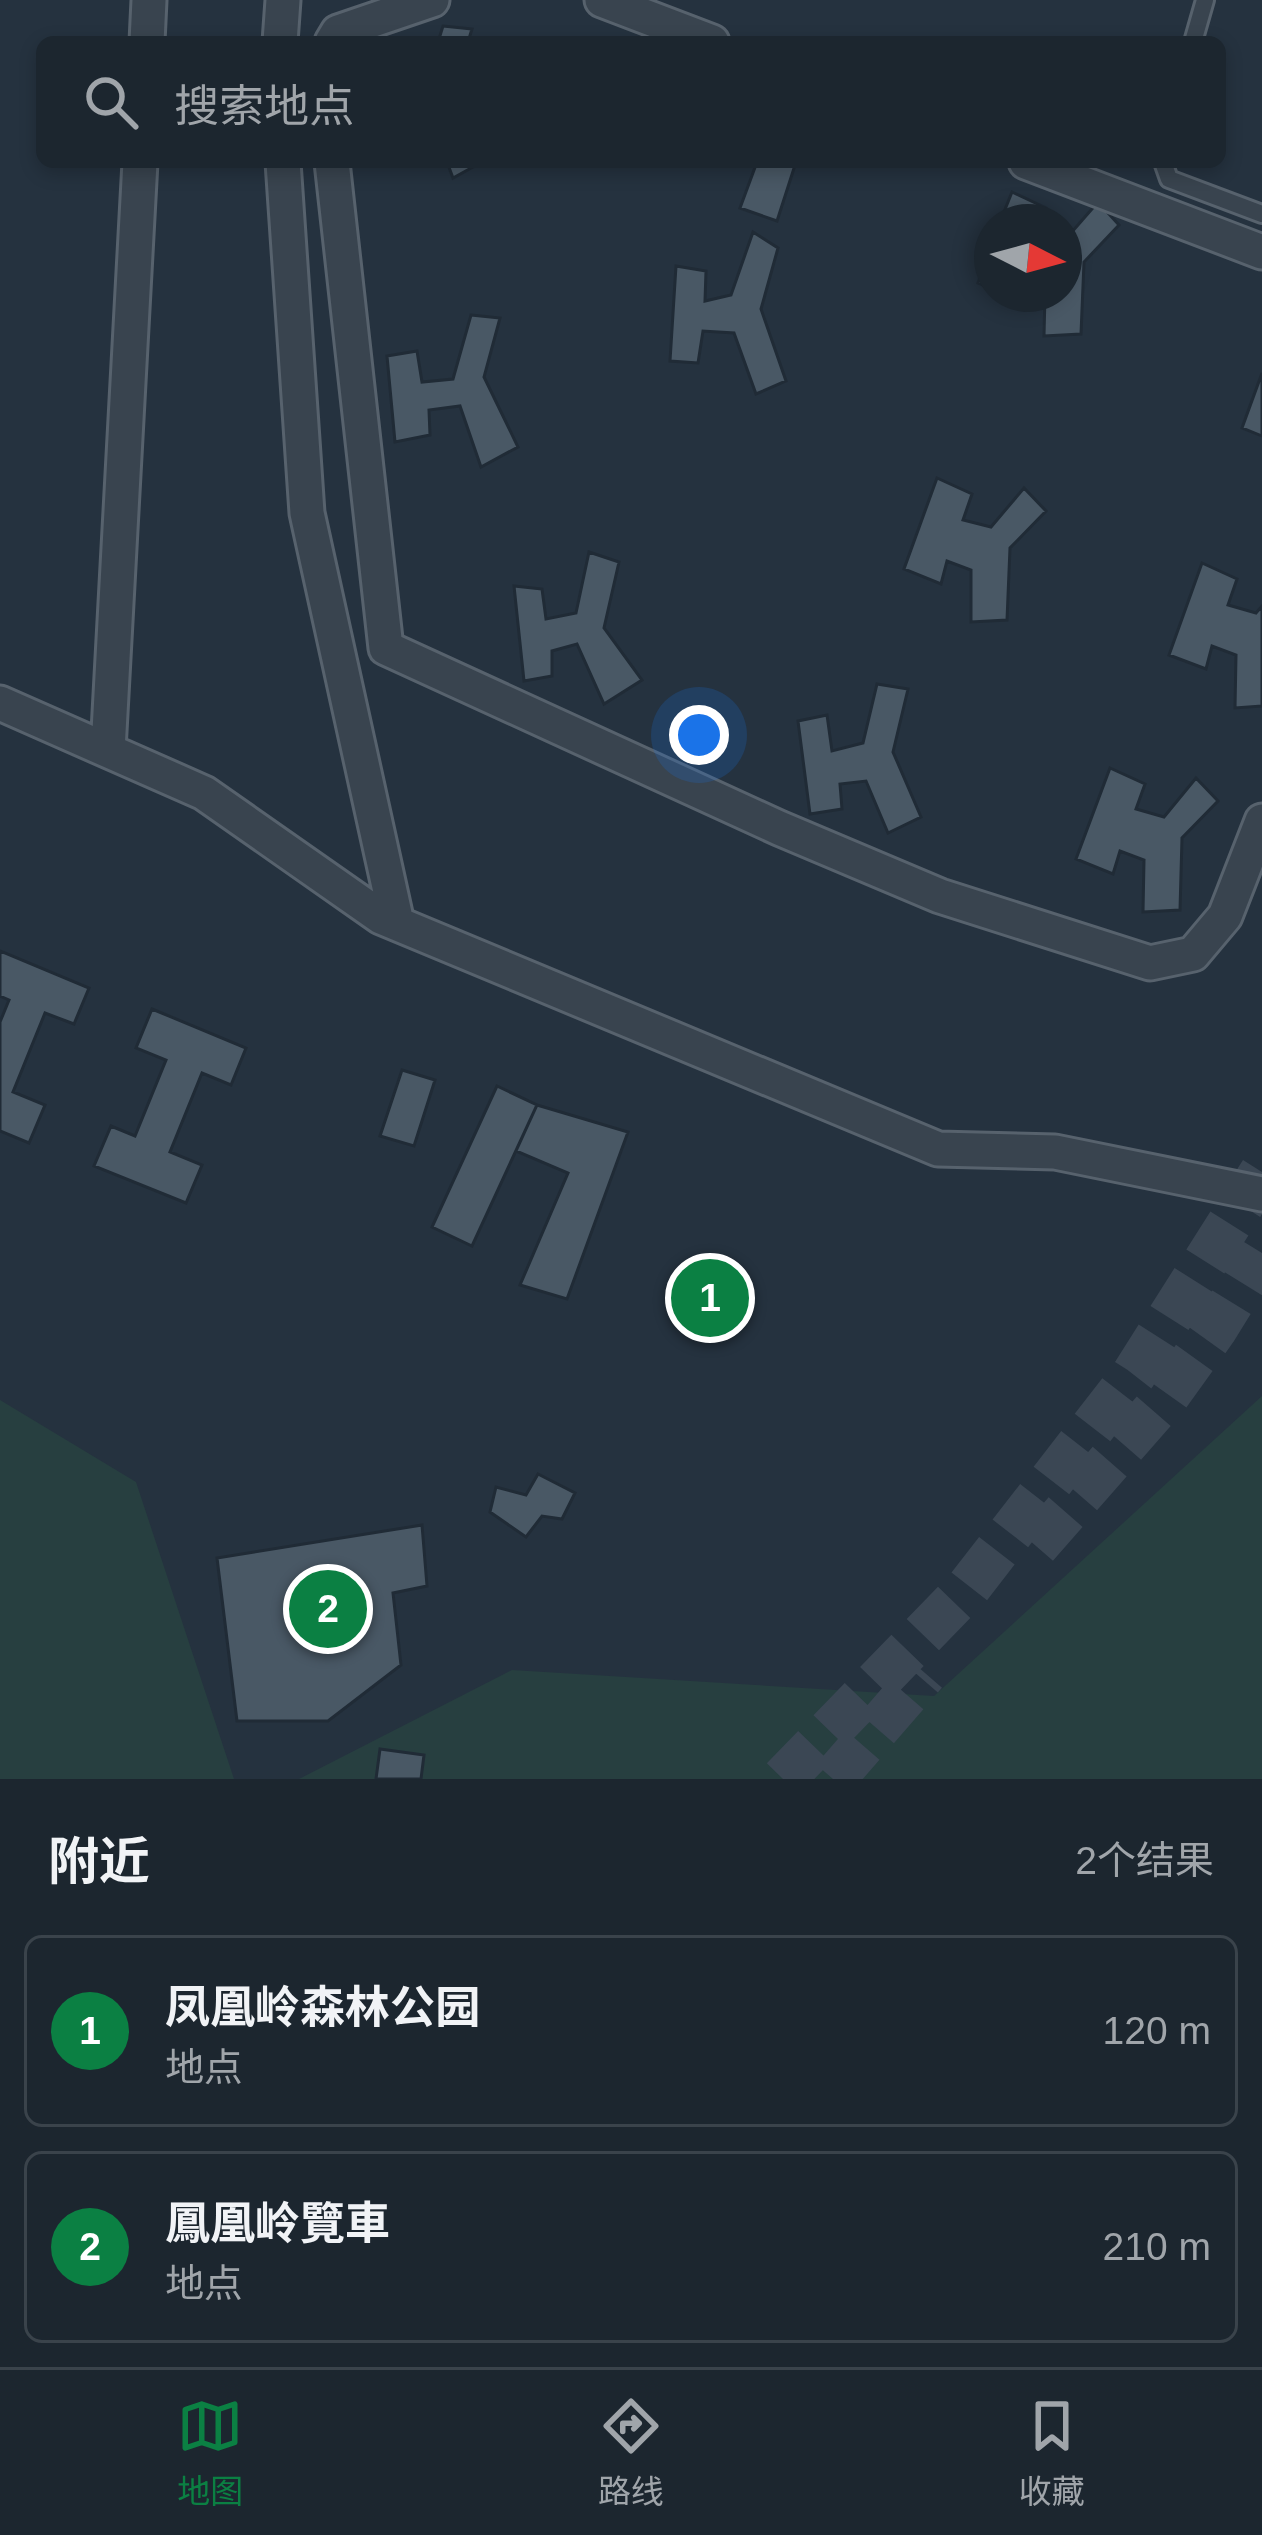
<!DOCTYPE html>
<html lang="zh">
<meta charset="utf-8">
<style>
body{margin:0;font-family:Helvetica,"Noto Sans SC",sans-serif;background:#29323b;color:#f1f3f6}
.compass{position:absolute;left:974px;top:204px;width:108px;height:108px;border-radius:50%;background:#1c262f;box-shadow:0 6px 18px #0003;rotate:96deg}
.you{position:absolute;left:699px;top:735px;width:42px;height:42px;margin:-30px;border:9px solid #fff;border-radius:50%;background:#1a73e8;box-shadow:0 0 0 18px #1a73e833}
.badge{display:grid;place-items:center;width:78px;height:78px;border-radius:50%;background:#0b8043;color:#fff;font-size:39px;font-weight:700}
.pin{position:absolute;translate:-50% -50%;border:6px solid #fff;box-shadow:0 3px 12px #0006}
.list{margin:0;padding:0;list-style:none}
h2{display:flex;justify-content:space-between;align-items:center;height:156px;margin:0;padding:0 48px;font-size:51px}
h2 small{font-size:39px;font-weight:400;color:#a0a5aa}
.list li{display:grid;grid-template-columns:78px 1fr auto;gap:36px;align-items:center;box-sizing:border-box;height:192px;margin:0 24px 24px;padding:0 24px;border:3px solid #3a434b;border-radius:18px}
.list b{display:block;font-size:45px;white-space:nowrap}
.list p{margin:0;font-size:39px;white-space:nowrap;color:#a0a5aa}
.list em{font-size:39px;font-style:normal;color:#a0a5aa}
.icon{flex:none;width:66px;height:66px;fill:none;stroke:currentColor;stroke-width:2;stroke-linecap:round;stroke-linejoin:round}
.map{position:relative;flex:none;width:1262px;height:1779px;overflow:hidden}
.search{position:absolute;background:#1c262f;box-shadow:0 6px 18px #0003;left:36px;right:36px;top:36px;height:132px;display:flex;align-items:center;gap:30px;box-sizing:border-box;padding:0 42px;border-radius:18px;color:#a0a5aa;font-size:45px}
.sheet{height:588px;background:#1c262f}
nav{display:flex;justify-content:space-around;align-items:center;box-sizing:border-box;height:168px;border-top:3px solid #3a434b;background:#1c262f;font-size:33px;color:#a0a5aa}
nav a{display:grid;justify-items:center;gap:6px}
nav .on{color:#0b8043}
.map>svg:first-child{display:block}
.green{fill:#273f40}
.building{fill:#495865;stroke:#202b36;stroke-width:3}
.lines{fill:none;stroke-linecap:round;stroke-linejoin:round}
.secondary-tunnel{stroke:#3b4754;stroke-width:45;stroke-dasharray:45 22;stroke-linecap:butt}
.service-casing{stroke:#57626d;stroke-width:22}
.minor-casing{stroke:#57626d;stroke-width:39}
.service{stroke:#39444f;stroke-width:16}
.minor{stroke:#39444f;stroke-width:33}
</style>
<div class="map">
<svg width="1262" height="1779" viewBox="0 0 1262 1779">
<rect width="100%" height="100%" fill="#25323f"/>
<path class="green" d="M1262 1396V1779H299L512 1670 934 1696Z
M0 1400 136 1482 234 1779H0Z"/>
<path class="building" d="M443 26 472 29 468 42H438Z
M447 162H482L453 178Z
M757 162H796L777 221 740 208Z
M1012 192 1046 208 1041 222H1000Z
M1098 202 1119 225 1084 262 1081 334 1044 336 1045 294H1064V241Z
M753 232 778 248 761 309 786 381 756 394 734 333 703 331 698 363 670 361 676 266 706 271 705 301 731 295Z
M992 245V289L978 283Z
M471 315 500 318 484 377 518 447 481 467 460 406 429 410 430 435 395 442 387 356 417 351 422 382 453 379Z
M1262 373V436L1242 428Z
M937 478 972 494 963 520 991 527 1024 488 1046 511 1010 548 1007 620 971 622V570L947 561 941 584 904 569Z
M589 552 619 562 604 628 642 680 604 704 577 644 552 651V676L524 681 514 586 542 589 546 619 576 613Z
M1202 563 1237 579 1228 605 1256 613 1262 606V706L1235 708 1236 655 1212 646 1206 669 1169 655Z
M877 684 908 689 893 752 921 817 888 833 866 781 840 784 842 809 810 814 798 721 827 715 832 751 863 743Z
M1110 768 1145 784 1136 809 1164 817 1196 778 1218 801 1182 838 1180 910 1143 912 1144 860 1120 851 1113 874 1076 859Z
M0 951 89 988 74 1024 45 1013 13 1092 45 1105 29 1143 0 1131V1022L9 1000 0 996Z
M152 1009 246 1048 231 1085 202 1073 170 1152 202 1165 186 1203 94 1166 111 1126 135 1136 166 1060 136 1048Z
M402 1070 435 1080 414 1146 380 1136Z
M497 1086 537 1105 472 1246 432 1227Z
M537 1105 628 1132 567 1299 520 1285 568 1173 516 1151Z
M538 1474 575 1493 562 1519 542 1516 526 1537 490 1512 496 1487 526 1495Z
M422 1525 427 1586 393 1593 401 1665 328 1721H237L217 1558Z
M380 1749 424 1755 421 1779H376Z"/>
<g class="lines">
<path class="secondary-tunnel" d="M1036 1546 1167 1396 1215 1329 1262 1253
M783 1779 968 1588 1134 1374 1262 1172
M833 1779 925 1673"/>
<g class="service-casing">
<path id="service" d="M1193 42 1205 0
M1163 162 1169 179 1262 214"/>
</g>
<g class="minor-casing">
<path id="minor" d="M602 0 712 42
M147 42 149 0
M280 42 283 0
M332 42 338 32 432 0
M283 162 307 513 397 923
M332 162 386 648 779 828 940 896 1150 963 1193 954 1225 916 1262 821
M1026 162 1262 252
M0 703 204 793 381 917 938 1149 1055 1152 1262 1194
M108 750 140 162"/>
</g>
<use href="#service" class="service"/>
<use href="#minor" class="minor"/>
</g>
</svg>
<svg class="compass" viewBox="-18 -18 36 36"><path d="M0-13l5 13h-10z" fill="#e53935"/><path d="M0 13l5-13h-10z" fill="#a0a5aa"/></svg>
<div class="you"></div>
<div class="pin badge" style="left:710px;top:1298px">1</div>
<div class="pin badge" style="left:328px;top:1609px">2</div>
<div class="search"><svg class="icon" aria-label="search" viewBox="0 0 24 24"><circle cx="10" cy="10" r="6"/><path d="M15 15l6 6"/></svg>搜索地点</div>
</div>
<section class="sheet">
<h2>附近<small>2个结果</small></h2>
<ul class="list">
<li><span class="badge">1</span><div><b>凤凰岭森林公园</b><p>地点</p></div><em>120 m</em></li>
<li><span class="badge">2</span><div><b>鳳凰岭覽車</b><p>地点</p></div><em>210 m</em></li>
</ul>
</section>
<nav>
<a class="on"><svg class="icon" aria-label="map" viewBox="0 0 24 24"><path d="M3 6l6-2 6 2 6-2v14l-6 2-6-2-6 2zM9 4v14M15 6v14"/></svg>地图</a>
<a><svg class="icon" aria-label="directions" viewBox="0 0 24 24"><path d="M12 3l9 9-9 9-9-9zM9 14v-3h6M13 9l2 2-2 2"/></svg>路线</a>
<a><svg class="icon" aria-label="saved" viewBox="0 0 24 24"><path d="M7 4h10v16l-5-4-5 4z"/></svg>收藏</a>
</nav>
